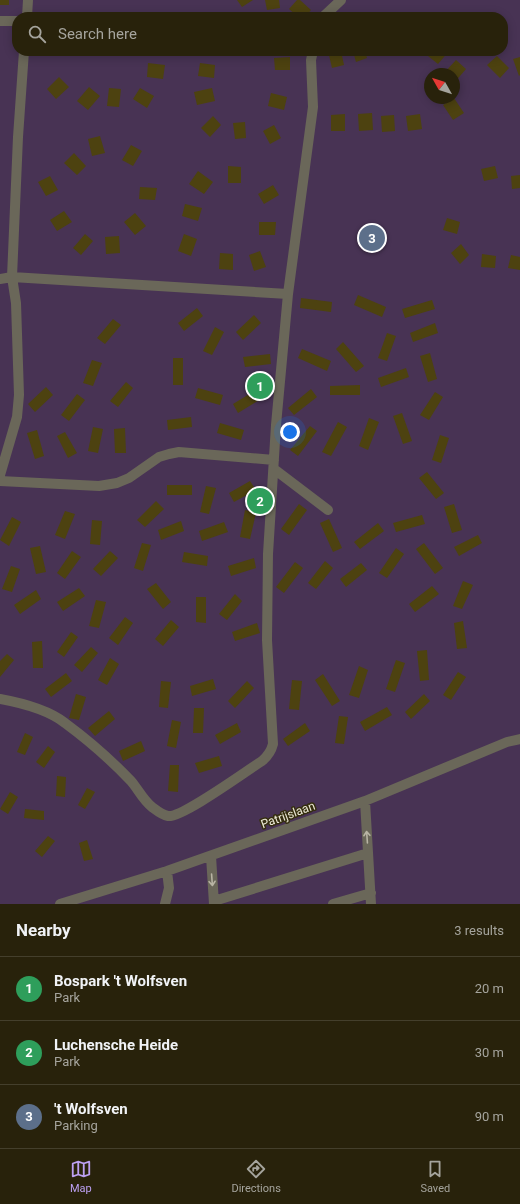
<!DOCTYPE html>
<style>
body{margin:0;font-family:Roboto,sans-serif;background:#302a14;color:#f1f3f6}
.compass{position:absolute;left:424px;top:68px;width:36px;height:36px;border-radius:50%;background:#28220b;box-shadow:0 2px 10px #0003;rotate:309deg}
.you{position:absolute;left:290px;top:432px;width:14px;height:14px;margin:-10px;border:3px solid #fff;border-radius:50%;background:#1a73e8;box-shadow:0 0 0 6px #1a73e833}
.badge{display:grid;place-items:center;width:26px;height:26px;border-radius:50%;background:#bca0f2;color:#fff;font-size:13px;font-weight:700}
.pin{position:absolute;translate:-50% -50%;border:2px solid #fff;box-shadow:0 1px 4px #0006}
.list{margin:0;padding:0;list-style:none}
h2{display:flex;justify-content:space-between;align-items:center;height:52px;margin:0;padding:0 16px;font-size:17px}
h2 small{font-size:13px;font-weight:400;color:#a5a49d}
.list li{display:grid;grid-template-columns:26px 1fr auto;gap:12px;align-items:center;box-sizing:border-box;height:64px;padding:0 16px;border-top:1px solid #443f2c}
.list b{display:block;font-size:15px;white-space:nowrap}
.list p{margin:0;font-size:13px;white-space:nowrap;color:#a5a49d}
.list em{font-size:13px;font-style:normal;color:#a5a49d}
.icon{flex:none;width:22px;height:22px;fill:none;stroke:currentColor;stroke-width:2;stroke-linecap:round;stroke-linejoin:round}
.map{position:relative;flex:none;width:520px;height:904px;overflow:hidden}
.search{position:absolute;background:#28220b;box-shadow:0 2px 10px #0003;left:12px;right:12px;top:12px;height:44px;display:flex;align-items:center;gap:10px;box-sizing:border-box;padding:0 14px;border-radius:16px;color:#a5a49d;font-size:15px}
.sheet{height:244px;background:#28220b}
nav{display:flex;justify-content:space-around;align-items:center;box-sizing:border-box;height:56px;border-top:1px solid #443f2c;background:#28220b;font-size:11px;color:#a5a49d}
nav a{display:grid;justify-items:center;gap:2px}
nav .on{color:#bca0f2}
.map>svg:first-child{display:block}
.green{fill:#483354;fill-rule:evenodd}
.building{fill:#4d4210}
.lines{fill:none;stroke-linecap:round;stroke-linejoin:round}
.minor{stroke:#6a6759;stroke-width:10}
.oneway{stroke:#b8b4a4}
.labels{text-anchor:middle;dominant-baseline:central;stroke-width:3;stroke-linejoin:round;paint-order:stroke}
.street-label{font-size:12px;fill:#ece8d6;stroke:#352e0f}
</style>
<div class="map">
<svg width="520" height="904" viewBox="0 0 520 904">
<rect width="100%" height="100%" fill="#352e0f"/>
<path class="green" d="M0 0H520V904H0ZM17 17H503V51H17ZM430 74H454V98H430Z"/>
<path class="building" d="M0 0H9V5H0Z
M237 0H253L242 7Z
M265 0H279L280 8 267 10Z
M297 0H300L311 10 305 17H298L289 9Z
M102 12 115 13V17H102Z
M328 51H341L344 65 332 68Z
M353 51H365L367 58 356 62Z
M432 51H449L438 64 428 56Z
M497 56 509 68 500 78 487 65Z
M290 57V70H275L274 58Z
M520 57V75L519 76 513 59Z
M456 60 466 69 454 83V74L444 73Z
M148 63 165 65 163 79 147 77Z
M200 63 215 65 214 78 198 76Z
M59 77 69 87 56 99 47 89Z
M89 87 100 96 88 110 77 101Z
M109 88 121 89 119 107 107 106Z
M140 88 154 96 147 108 133 99Z
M212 88 215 101 197 105 194 92Z
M271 93 287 97 284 110 268 106Z
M454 98 464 113 453 120 443 105Z
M372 113 373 130 359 131 358 114Z
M345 114V131H331V115Z
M420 114 422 129 408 131 406 116Z
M394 115 395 131 382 132 381 116Z
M213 116 221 125 210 137 201 128Z
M245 122 246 138 235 139 233 123Z
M274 125 281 138 270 144 263 131Z
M100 136 105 153 92 156 88 139Z
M131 145 142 151 133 166 122 160Z
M74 153 86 166 77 175 64 163Z
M228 166 241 167V183H228Z
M495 166 498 178 484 181 481 169Z
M198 171 213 182 204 194 189 184Z
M520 175V188L512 189 511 176Z
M50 176 58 190 46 196 38 182Z
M273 185 279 195 264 204 258 194Z
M140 187 157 188 155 200 139 199Z
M185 204 202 208 198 221 182 216Z
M64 211 72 222 57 231 50 220Z
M135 213 146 226 135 235 124 222Z
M447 218 460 222 457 234 443 230Z
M259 222H276L275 235H259Z
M85 234 93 241 81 255 73 248Z
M184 234 197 239 191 256 178 251Z
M119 236 120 253 106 254 105 237Z
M461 244 469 255 460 264 451 253Z
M260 251 266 267 254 271 249 255Z
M220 253 233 254V270L219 269Z
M482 254 496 256 495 268 481 267Z
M511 255 520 257V270L508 268Z
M358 295 386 307 382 317 354 305Z
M301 298 332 302 331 312 300 308Z
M432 300 435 309 405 318 402 309Z
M197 308 203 316 184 331 178 323Z
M254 315 261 323 243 340 236 332Z
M113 319 121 325 105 344 97 338Z
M435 323 438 333 413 342 410 333Z
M215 327 224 332 212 355 203 351Z
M387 333 396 336 387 361 378 358Z
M343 342 364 366 356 372 336 349Z
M302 349 331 361 327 371 298 358Z
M430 353 437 379 428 382 420 356Z
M270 354 271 364 245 367 243 357Z
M173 358H183V385H173Z
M92 360 102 363 93 386 83 383Z
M406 368 409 377 381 387 378 378Z
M126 382 133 388 118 407 110 401Z
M360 385V395H330V386Z
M46 387 53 395 35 412 28 404Z
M198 388 223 395 220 405 195 398Z
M311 389 317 397 294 415 288 408Z
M256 390 261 399 238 413 233 404Z
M435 392 443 397 429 420 420 415Z
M77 394 85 400 69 421 61 415Z
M402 413 412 441 403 444 393 416Z
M191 417 192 427 168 430 167 420Z
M369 418 379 422 368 450 359 446Z
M338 422 347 427 331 456 322 452Z
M220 423 244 430 241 440 217 433Z
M310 426 317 431 298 456 290 450Z
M93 427 103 429 98 453 88 451Z
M125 428 126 453H115L114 429Z
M37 430 44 456 35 459 27 433Z
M65 432 77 453 68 458 57 436Z
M440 435 449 438 441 463 432 460Z
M427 472 444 493 436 499 419 478Z
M250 481 256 490 234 502 229 493Z
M167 485H192V495H167Z
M206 486 216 488 209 514 200 512Z
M156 501 164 509 145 527 137 520Z
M299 504 307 510 289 535 281 529Z
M454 504 462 530 452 533 444 507Z
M245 510 256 513 250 539 240 537Z
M65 511 75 514 65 539 55 535Z
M422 515 425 524 396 532 393 523Z
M12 517 21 522 9 546 0 540Z
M329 519 342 548 333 552 320 523Z
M92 520 102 521 100 545 90 544Z
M181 521 184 531 161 540 158 530Z
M224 522 228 532 202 541 199 531Z
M378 523 384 531 360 549 354 542Z
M478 535 482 543 459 556 454 547Z
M142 543 151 545 143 571 134 568Z
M424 543 443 568 435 574 416 549Z
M40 546 46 572 36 574 30 548Z
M396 548 404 554 387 578 379 573Z
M72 551 81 557 65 579 57 573Z
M110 551 118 558 101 576 93 569Z
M184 552 208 556 207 566 182 562Z
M254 558 256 568 231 576 228 566Z
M325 561 333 568 316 589 308 583Z
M295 562 303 568 284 593 276 587Z
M361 563 367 570 346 587 340 579Z
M11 566 20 569 12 592 2 589Z
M463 581 473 585 462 609 453 606Z
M156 583 171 602 163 609 147 589Z
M432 586 439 594 415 612 409 604Z
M79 588 85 596 63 611 57 602Z
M36 590 41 599 20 614 14 605Z
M235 594 242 601 227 620 219 614Z
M196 597H206V623L196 622Z
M96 600 106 602 99 628 89 626Z
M125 617 133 623 118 645 109 638Z
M171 620 179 627 163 646 155 639Z
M463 621 467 648 457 649 454 623Z
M257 623 260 633 235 641 232 632Z
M71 632 78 637 64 657 57 652Z
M42 641 43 668H33L32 642Z
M91 647 98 653 82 672 74 665Z
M427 650 429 680 420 681 417 651Z
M7 654 14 660 0 677V661Z
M110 658 119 664 107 685 98 680Z
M396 660 405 663 395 692 386 689Z
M359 666 368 670 359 698 349 695Z
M458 672 466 677 451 700 443 695Z
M66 673 72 681 51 697 45 689Z
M323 674 340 701 332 706 315 680Z
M213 679 216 689 192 696 190 686Z
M292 680 302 681 299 710 289 709Z
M161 681 171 682 168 708 159 707Z
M247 681 254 688 235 708 228 701Z
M76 694 86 697 79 720 69 718Z
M424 694 430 701 411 719 405 712Z
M387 707 392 715 365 731 360 722Z
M194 708H204L203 733H193Z
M109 711 115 719 95 736 88 728Z
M339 716 348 717 344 744 335 743Z
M172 720 181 722 176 748 167 746Z
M237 723 241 732 220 744 215 735Z
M305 723 310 731 288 746 283 739Z
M25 733 33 737 25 755 17 752Z
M141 741 145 751 123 761 119 751Z
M48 746 55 752 44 768 36 762Z
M219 756 222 766 199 773 195 763Z
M170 765H179L178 792 168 791Z
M57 776 66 777 65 797 56 796Z
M87 788 95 792 85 809 78 805Z
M10 792 18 797 8 814 0 809Z
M25 809 44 811V820L24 818Z
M48 836 55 841 42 857 35 851Z
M87 840 93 859 84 861 79 843Z"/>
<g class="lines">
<path class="minor" d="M27 17 28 0
M323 17 341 0
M0 21H17
M0 279 12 277 18 137 24 51
M274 469 328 510
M0 475 17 417 19 395 16 303 12 277 288 294
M0 481 99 486 117 483 129 478 159 457 169 454 179 452 274 460
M0 699C22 703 47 709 65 723 88 740 111 760 131 781 138 789 143 800 152 807 156 810 162 815 168 816 182 818 246 771 262 761 268 756 271 752 273 744L267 640 268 554 276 425 288 294 313 107 311 60 313 51
M365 801 371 904
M211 856 214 904
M214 901 368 853
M60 904 167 871 365 801 507 742 520 739
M165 904 169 888 167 871
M333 904 371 893"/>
</g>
<defs><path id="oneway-shaft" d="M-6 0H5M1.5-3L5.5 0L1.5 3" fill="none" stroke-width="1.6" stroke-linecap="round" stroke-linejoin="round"/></defs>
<g class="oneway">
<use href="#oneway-shaft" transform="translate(367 837) rotate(-94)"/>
<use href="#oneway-shaft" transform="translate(212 880) rotate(86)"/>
</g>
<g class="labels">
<g class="street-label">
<text transform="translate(288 815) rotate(-20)">Patrijslaan</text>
</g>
</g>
</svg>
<svg class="compass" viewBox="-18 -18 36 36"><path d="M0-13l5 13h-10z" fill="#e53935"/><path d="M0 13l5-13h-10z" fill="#a5a49d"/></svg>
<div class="you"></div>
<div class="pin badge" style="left:260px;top:386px;background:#2e9e5b">1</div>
<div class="pin badge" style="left:260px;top:501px;background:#2e9e5b">2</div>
<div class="pin badge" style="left:372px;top:238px;background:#5c6f8a">3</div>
<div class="search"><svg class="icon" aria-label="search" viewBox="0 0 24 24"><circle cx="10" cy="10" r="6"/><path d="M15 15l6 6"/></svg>Search here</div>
</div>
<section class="sheet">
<h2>Nearby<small>3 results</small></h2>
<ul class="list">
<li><span class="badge" style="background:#2e9e5b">1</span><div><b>Bospark 't Wolfsven</b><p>Park</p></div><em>20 m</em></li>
<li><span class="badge" style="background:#2e9e5b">2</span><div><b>Luchensche Heide</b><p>Park</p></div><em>30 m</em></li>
<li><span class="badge" style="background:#5c6f8a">3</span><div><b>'t Wolfsven</b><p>Parking</p></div><em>90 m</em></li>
</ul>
</section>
<nav>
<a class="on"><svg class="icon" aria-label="map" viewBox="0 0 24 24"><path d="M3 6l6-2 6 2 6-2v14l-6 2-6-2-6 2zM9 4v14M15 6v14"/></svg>Map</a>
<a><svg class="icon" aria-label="directions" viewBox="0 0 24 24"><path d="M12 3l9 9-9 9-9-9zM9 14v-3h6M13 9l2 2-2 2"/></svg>Directions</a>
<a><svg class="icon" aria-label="saved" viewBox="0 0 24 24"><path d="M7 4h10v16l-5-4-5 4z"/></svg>Saved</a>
</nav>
